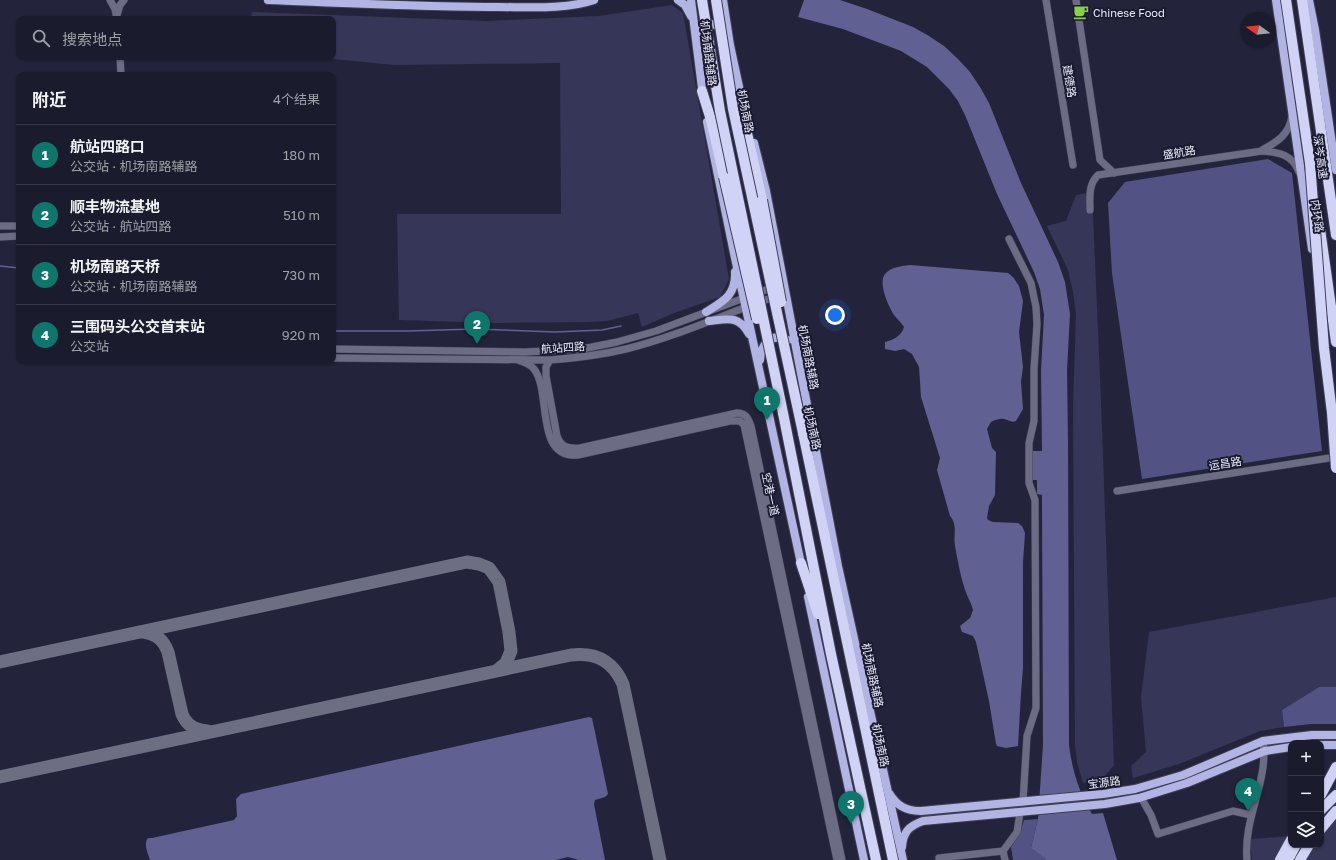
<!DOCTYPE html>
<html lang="zh">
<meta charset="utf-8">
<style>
body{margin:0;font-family:"Golos Text","Noto Sans SC",sans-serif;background:#232434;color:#f1f3f6}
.controls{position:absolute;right:12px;bottom:12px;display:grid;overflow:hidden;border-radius:8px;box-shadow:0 1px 3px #0004}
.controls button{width:36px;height:36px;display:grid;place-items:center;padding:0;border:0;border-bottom:1px solid #383948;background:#1a1b2c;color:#f1f3f6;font:20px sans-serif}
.compass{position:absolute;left:1240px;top:12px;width:36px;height:36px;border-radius:50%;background:#1a1b2c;box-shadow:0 1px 3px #0004;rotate:285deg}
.you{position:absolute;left:835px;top:315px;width:14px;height:14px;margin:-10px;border:3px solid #fff;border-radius:50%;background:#1a73e8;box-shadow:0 0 0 6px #1a73e833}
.badge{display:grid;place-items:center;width:26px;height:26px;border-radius:50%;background:#0f766e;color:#fff;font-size:13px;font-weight:700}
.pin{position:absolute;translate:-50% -33px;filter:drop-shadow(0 1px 2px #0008)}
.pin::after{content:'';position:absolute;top:21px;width:14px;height:12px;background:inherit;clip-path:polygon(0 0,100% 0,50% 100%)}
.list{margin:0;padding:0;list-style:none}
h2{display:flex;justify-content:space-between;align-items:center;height:52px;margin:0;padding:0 16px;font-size:17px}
h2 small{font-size:13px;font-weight:400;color:#9fa1a9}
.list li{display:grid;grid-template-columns:26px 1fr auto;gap:12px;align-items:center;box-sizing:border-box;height:60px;padding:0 16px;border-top:1px solid #383948}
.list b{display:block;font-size:15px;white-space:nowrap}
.list p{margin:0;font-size:13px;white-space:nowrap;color:#9fa1a9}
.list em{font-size:13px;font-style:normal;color:#9fa1a9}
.icon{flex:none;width:22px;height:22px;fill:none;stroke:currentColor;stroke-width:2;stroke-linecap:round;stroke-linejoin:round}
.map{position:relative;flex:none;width:1336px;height:860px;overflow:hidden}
.search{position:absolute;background:#1a1b2c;box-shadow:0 1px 3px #0004;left:16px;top:16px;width:320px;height:44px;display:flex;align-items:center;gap:10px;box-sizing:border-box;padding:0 14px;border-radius:8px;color:#9fa1a9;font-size:15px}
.panel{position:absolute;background:#1a1b2c;box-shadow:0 1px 3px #0004;left:16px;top:72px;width:320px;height:292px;border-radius:8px}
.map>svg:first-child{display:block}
.green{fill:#363659}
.forest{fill:#525384}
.water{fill:#606093}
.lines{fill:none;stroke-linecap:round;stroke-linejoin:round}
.stream{stroke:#606093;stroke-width:1.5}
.taxiway{stroke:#6c6e82;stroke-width:13}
.minor-casing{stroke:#3f4056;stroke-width:8}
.major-casing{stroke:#3f4056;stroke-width:10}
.highway-casing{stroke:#3f4056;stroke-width:12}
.minor{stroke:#6c6d84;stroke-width:7}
.major{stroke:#b2b5e4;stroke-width:8}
.highway{stroke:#d1d3f6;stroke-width:10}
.highway-bridge-casing{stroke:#3f4056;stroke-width:12;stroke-linecap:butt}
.highway-bridge{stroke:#d1d3f6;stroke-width:10}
.labels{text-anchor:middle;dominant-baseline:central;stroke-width:4;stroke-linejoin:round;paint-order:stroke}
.poi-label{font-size:11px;fill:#e9ebfb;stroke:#1a1a31;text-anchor:start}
.street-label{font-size:11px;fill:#e9ebfb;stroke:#1a1a31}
</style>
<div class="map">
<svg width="1336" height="860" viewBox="0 0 1336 860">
<rect width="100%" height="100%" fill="#23243b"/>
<path class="green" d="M672 5 683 13 729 279 720 297 674 313 642 327 638 313 607 321 588 322 496 323 399 320 397 214H561L560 63 395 65 313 57H333V19H251L252 12 487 21 599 16Z
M1092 192 1101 400 1114 765 1101 781 1083 783 1077 762 1075 744 1073 406 1076 314 1073 292 1068 270 1047 226 1066 221 1076 195Z
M1336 597V687H1319L1282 710 1284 727 1260 731 1179 764 1133 778 1131 766 1146 752 1141 697 1149 632Z
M1336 784V860H1252L1250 839 1291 836V845H1321V814Z"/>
<path class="forest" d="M1268 159 1292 173 1322 451 1142 479 1112 273 1108 203 1125 182Z
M1319 687H1336V724H1311L1284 727 1282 710Z
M1038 819 1031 848 1046 860H1013L1011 847 1020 832 1024 820Z"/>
<path class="water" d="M804 0H840L867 9 913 27 929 36 944 46 958 59 970 72 980 87 989 103 1021 183 1058 262 1065 282 1070 314 1067 370 1068 442 1069 745C1072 770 1079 792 1092 814L1103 813 1117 860H1046L1031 848 1038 819 1043 745 1042 495 1037 494V480H1031L1032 451H1042L1041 370 1044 315 1040 289 1034 272 997 194 965 115 958 101 949 89 927 67 901 51 843 29 798 17Z
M910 265 1008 273 1013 277 1019 286 1023 301 1019 332 1023 367 1021 382 1023 409 1016 421C1011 423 1009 420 1004 419 1000 418 995 420 991 422L987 429 992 448 996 452 995 495 989 506 987 518 988 520 993 522 1018 523 1022 526 1025 533 1023 562V668L1021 693 1018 746 1006 748 997 746 996 744 989 701 976 642 973 636 962 632 960 626 970 618 973 610C972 605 969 600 967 595 961 580 958 562 955 546 953 535 958 525 950 516L937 470 940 458 921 397 919 367 912 354 904 349 895 351 885 349V342C894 340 902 335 904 327 901 322 897 319 894 315 888 306 877 281 886 273 892 267 901 266 910 265Z
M589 717 592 718 608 794 605 797 595 800 594 804 605 860H579L568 857 556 860H150C148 853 143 844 148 838H152L234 820 237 816 236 799 241 794Z"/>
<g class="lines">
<path class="stream" d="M0 266 19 268
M333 331H408L476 329 555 332 602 330 621 326"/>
<path class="taxiway" d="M143 632C156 634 163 639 168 652L182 714C187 726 195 730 208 731
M0 662 467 562 479 564 489 568 499 582 509 632 511 651 506 663 496 671
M0 777 571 655C596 652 613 661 623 684L660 860"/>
<g class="minor-casing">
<path id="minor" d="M110 0 115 9 117 19
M1046 0 1073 165
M1076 0 1100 160 1114 173
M117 15 120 5 124 0
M120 57 121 75
M1262 150C1277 142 1289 135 1292 116
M1090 210C1090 197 1088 185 1098 175L1262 151C1279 152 1293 155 1299 172
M0 226H19
M0 237 19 236
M1009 239 1031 283 1036 307 1037 324 1034 369V421L1029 443V483L1035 500 1036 708 1027 736 1023 802
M333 349 525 352 582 349 617 342 656 331 776 286
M333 358 550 360C576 358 601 355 626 349 678 336 727 313 777 296
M517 360C524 362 530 364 534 369 552 392 534 459 578 455L730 421H740L744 425 837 860
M550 360 546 367V376L557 436C561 447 568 449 580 448L737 413C746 413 748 418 751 426L842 860
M1117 491 1336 457
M1143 797V801L1151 815 1158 834 1233 811 1251 815
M939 858 1003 851
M1005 860 1003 851 1017 832 1020 813
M1247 860C1243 817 1269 782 1263 741"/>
</g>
<g class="major-casing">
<path id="major" d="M268 0C344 3 421 7 497 7 527 7 565 10 594 0
M678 0 685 5 691 16
M691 0 703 96
M723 0 730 45 743 105
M1276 0 1312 249
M1309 0 1315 30 1336 170
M696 38C700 25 713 20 724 29
M707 122 735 258 802 568
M754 143 766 191 838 566 903 860
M706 312C724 301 736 295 735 272
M709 321C728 319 739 315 749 334
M760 360C761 344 771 332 788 340
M808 597 864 860
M1321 745H1336
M889 793C897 806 906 811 921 811L1103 794 1135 789 1183 775 1263 741 1312 735H1336
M902 847C903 832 909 826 923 821L1105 804 1139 798 1187 783 1265 751 1291 747"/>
</g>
<g class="highway-casing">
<path id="highway" d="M1286 0 1311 170
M1302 0 1336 235
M702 91 711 120 724 177
M742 101 747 133 762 200
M1319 222 1336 342
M783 413 831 654 876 860
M803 433 893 860
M801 563 818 614
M1321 795 1336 767
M1321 810 1336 795
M1321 829 1336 811
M1280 860 1291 840
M1288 860 1296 845
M1300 860 1309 845"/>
</g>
<use href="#minor" class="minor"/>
<use href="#major" class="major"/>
<use href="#highway" class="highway"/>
<g class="highway-bridge-casing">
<path id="highway-bridge" d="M702 0 720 111 783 413
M716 0 733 109 803 433
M1310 163 1324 348 1332 413 1336 468
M724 177 757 319
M762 200 781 302"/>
</g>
<use href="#highway-bridge" class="highway-bridge"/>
</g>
<defs>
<g id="cafe-bare" transform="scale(1.2)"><path d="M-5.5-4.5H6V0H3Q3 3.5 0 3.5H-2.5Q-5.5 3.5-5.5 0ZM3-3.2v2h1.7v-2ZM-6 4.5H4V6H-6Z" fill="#89cf48" stroke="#1a1a31" stroke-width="2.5" paint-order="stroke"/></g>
</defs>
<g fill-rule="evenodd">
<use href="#cafe-bare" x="1081" y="12"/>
</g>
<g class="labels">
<g class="poi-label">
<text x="1093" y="12">Chinese Food</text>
</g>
<g class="street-label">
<text transform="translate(709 53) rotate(83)">机场南路辅路</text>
<text transform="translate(1070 81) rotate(81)">建德路</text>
<text transform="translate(746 111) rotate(79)">机场南路</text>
<text transform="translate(1179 152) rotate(-9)">盛航路</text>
<text transform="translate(1321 157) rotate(82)">深岑高速</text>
<text transform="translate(1318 216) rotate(82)">内环路</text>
<text transform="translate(563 347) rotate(-4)">航站四路</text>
<text transform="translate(809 357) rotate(79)">机场南路辅路</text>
<text transform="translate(813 428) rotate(77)">机场南路</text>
<text transform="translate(1225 463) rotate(-9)">运昌路</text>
<text transform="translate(771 494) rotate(78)">空港一道</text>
<text transform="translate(873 675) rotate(78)">机场南路辅路</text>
<text transform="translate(881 745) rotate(78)">机场南路</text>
<text transform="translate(1104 782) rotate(-7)">宝源路</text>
</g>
</g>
</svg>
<div class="controls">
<button>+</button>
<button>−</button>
<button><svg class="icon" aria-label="layers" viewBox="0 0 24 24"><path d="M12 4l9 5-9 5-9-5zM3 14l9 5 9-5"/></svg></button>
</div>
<svg class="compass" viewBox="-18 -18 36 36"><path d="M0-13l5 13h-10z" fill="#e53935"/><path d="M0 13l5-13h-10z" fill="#9fa1a9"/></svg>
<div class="you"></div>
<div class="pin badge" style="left:767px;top:420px">1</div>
<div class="pin badge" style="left:477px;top:344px">2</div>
<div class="pin badge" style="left:851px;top:824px">3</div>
<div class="pin badge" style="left:1248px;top:811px">4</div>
<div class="search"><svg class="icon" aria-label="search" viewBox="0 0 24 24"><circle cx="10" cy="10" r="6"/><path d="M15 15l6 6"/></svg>搜索地点</div>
<section class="panel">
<h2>附近<small>4个结果</small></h2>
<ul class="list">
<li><span class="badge">1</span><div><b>航站四路口</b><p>公交站 · 机场南路辅路</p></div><em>180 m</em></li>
<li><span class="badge">2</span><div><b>顺丰物流基地</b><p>公交站 · 航站四路</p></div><em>510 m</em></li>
<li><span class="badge">3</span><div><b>机场南路天桥</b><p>公交站 · 机场南路辅路</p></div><em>730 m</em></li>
<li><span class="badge">4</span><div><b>三围码头公交首末站</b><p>公交站</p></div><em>920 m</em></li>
</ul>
</section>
</div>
